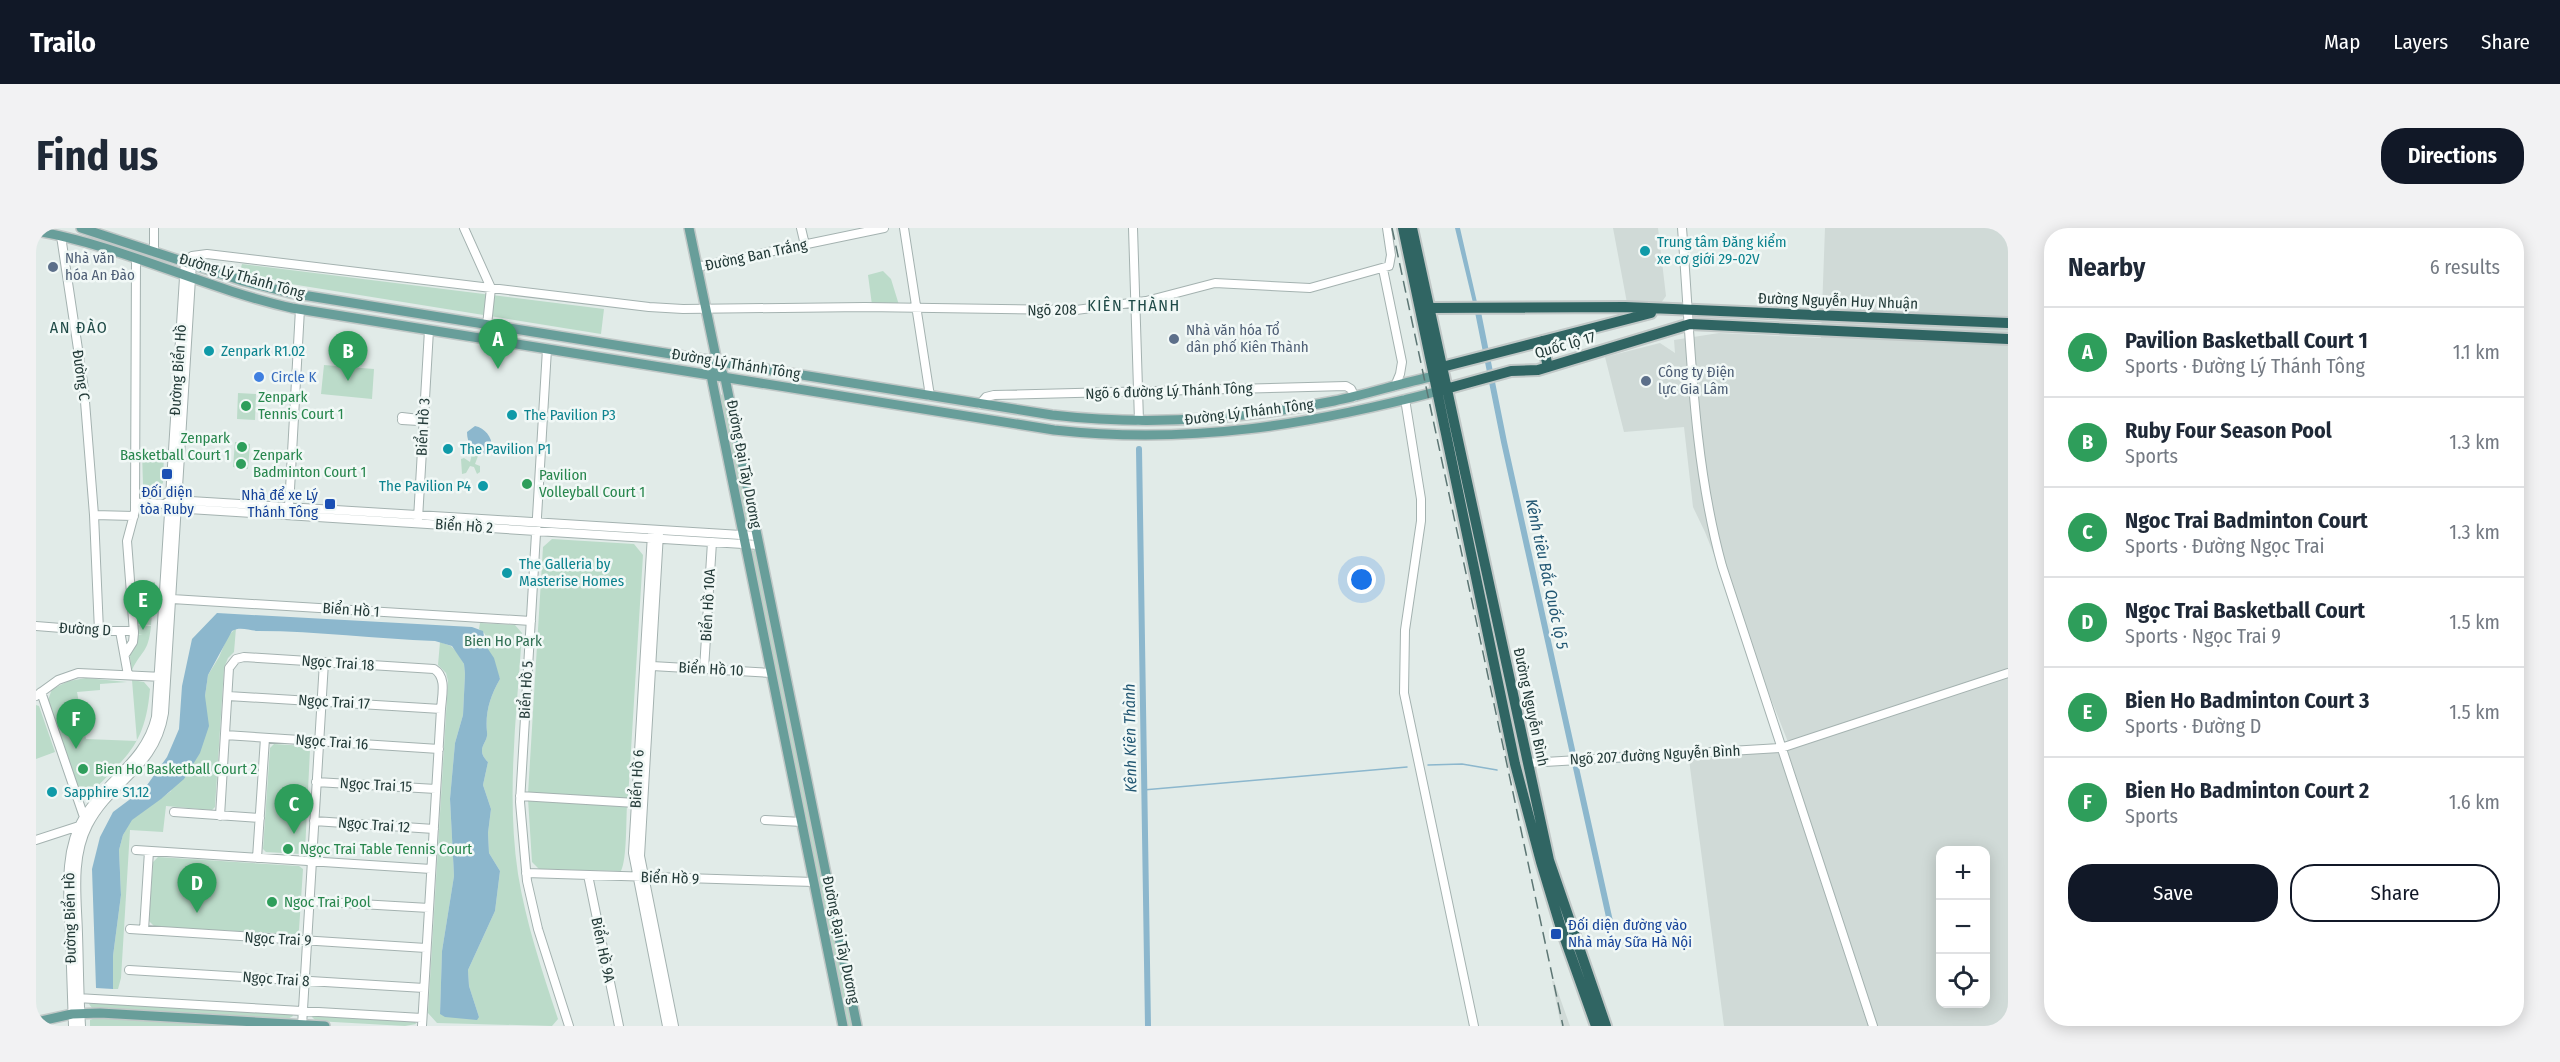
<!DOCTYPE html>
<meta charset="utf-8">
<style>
body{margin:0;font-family:"Fira Sans Condensed",sans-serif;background:#f2f2f3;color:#1f2937}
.controls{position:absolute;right:18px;bottom:18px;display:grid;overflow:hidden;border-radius:12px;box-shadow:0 3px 15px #0003}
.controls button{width:54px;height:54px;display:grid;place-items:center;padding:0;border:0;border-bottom:2px solid #e0e1e3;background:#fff;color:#1f2937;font:30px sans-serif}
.you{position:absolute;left:1326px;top:352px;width:21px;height:21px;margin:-15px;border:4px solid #fff;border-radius:50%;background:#1a73e8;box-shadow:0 0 0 9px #1a73e833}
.badge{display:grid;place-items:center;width:39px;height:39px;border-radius:50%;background:#111827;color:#fff;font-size:20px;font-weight:700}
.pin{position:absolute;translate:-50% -50px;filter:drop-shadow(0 2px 3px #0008)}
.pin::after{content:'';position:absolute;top:32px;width:21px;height:18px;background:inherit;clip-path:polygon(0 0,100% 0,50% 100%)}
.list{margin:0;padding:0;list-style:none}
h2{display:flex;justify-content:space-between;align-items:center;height:78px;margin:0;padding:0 24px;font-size:26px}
h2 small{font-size:20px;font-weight:400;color:#747a83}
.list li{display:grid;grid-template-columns:39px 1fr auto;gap:18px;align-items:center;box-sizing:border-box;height:90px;padding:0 24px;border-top:2px solid #e0e1e3}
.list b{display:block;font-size:22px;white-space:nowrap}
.list p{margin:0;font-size:20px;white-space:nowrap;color:#747a83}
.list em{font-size:20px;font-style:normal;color:#747a83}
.actions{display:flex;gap:12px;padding:18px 24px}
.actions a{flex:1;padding:14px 0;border:2px solid #111827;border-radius:24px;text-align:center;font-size:21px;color:#111827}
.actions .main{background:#111827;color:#fff}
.icon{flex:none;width:33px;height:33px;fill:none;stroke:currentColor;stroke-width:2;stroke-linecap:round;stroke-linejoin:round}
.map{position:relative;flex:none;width:1972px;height:798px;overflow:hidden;border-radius:24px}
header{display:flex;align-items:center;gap:36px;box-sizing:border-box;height:84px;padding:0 30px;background:#111827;color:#fff}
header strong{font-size:28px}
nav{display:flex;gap:33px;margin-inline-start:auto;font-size:21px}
.intro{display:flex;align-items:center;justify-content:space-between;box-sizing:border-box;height:144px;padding:0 36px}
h1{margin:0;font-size:42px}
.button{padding:15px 27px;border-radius:24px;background:#111827;color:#fff;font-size:21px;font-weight:700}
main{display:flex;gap:36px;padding:0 36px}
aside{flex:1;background:#fff;border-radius:24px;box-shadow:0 3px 15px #0003}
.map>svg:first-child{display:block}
.built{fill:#d0dad7;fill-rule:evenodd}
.green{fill:#bbdbc9}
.water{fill:#8cb7cd}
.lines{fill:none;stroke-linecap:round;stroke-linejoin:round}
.stream{stroke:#8cb7cd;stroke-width:1.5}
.canal{stroke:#8cb7cd;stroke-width:6}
.minor-casing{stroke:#a4b2b0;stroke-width:10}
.major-casing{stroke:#c1c8c7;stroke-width:12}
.highway-casing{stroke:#c1c8c7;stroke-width:14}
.minor{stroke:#fff;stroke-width:8}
.major{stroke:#689e9a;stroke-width:9}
.highway{stroke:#306563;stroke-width:10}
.rail{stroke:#5d7674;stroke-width:1.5;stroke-dasharray:12 6;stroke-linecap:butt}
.culture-dot{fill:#0f9aa8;stroke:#f1f8f6;stroke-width:2}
.service-dot{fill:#5c6f8a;stroke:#f1f8f6;stroke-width:2}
.shop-dot{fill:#3f7fe0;stroke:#f1f8f6;stroke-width:2}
.leisure-dot{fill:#2e9e5b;stroke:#f1f8f6;stroke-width:2}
.transit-dot{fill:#1a4fb4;stroke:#f1f8f6;stroke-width:2}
.labels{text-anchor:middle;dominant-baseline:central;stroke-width:5;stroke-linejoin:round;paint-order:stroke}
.culture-label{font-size:15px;fill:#0d838f;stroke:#f1f8f6;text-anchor:start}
.street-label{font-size:15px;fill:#233a38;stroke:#f1f8f6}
.service-label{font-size:15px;fill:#4e5e75;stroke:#f1f8f6;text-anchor:start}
.shop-label{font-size:15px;fill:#366cbe;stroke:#f1f8f6;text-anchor:start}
.leisure-label{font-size:15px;fill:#27864d;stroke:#f1f8f6;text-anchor:start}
.transit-label{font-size:15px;fill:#164399;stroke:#f1f8f6}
.park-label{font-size:15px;fill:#2f6f53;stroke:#f1f8f6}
.neighbourhood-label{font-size:16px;letter-spacing:1.5px;fill:#204b48;stroke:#f1f8f6}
.water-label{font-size:16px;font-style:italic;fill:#215672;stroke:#f1f8f6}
</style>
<header>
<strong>Trailo</strong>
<nav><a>Map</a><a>Layers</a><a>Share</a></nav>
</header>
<div class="intro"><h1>Find us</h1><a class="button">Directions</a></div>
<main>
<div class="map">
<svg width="1972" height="798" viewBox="0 0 1972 798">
<rect width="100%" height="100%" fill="#e1ebe8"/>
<path class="built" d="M1577 0H1622L1630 68 1625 75H1591Z
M1789 0H1972V798H1688L1652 524 1752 514 1669 304 1657 279 1648 199 1588 204 1569 129 1624 115 1639 125 1638 112 1683 105 1785 110ZM1904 622H1950V776H1904Z
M1516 753H1518L1534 798H1525Z"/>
<path class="green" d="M206 36 568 81 565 106 255 56 204 43Z
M847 43 855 51 863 77H836L832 47Z
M288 137 338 141 336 171 285 166Z
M202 165 220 166 219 192 201 191Z
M686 166 688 168 713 289 711 295 708 290 683 170Z
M199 214 214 216 212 241 197 239Z
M106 224H128L127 255 118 263H112L107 257Z
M436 226 442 228 439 236 444 238V244L441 246 438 239 434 238 430 245 426 246 425 231 428 230 434 234Z
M516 311 598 316 607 327 592 571 492 566 507 319Z
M718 322 720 323 817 798H811L715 324Z
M103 353 119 354 115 397 100 396Z
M444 395 479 397 486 405C481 484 470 566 482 646 490 695 506 743 522 791L516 798 401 795 392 785 412 453 410 445 402 437 404 414 415 418 420 423 428 436 429 446 427 487 419 515 414 571 418 648 406 723 404 786 443 789 433 758 432 742 459 683 464 643 453 625 452 605 455 581 447 557 452 534C438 520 453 515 451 504 449 485 454 468 464 451L450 418 449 406 443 401Z
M100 397 115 398C112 426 106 421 96 442L93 423 101 407H107L100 406Z
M200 400 198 424 192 430 188 440 179 579 176 582 130 578 127 604 94 602 85 750 82 761H77V728L85 667 83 622 87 607 95 592 135 563 169 468 172 447 183 429 192 408Z
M50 450 91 454 64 456V462L41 464 50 511 101 513 96 452 108 454 114 461C109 519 90 528 53 567L44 565 12 472 16 461 33 453Z
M0 477 3 478 19 524 0 531Z
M238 516 270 518 274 522 269 623 264 626 230 624 227 621 234 520Z
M492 571 591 577C590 592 591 632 585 643L503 641 496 634Z
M122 629 263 638 267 641 263 702 259 706 119 699 113 693 117 634Z
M56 774 256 786 257 788 252 791 56 780 53 776Z
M277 787 379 793 380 796 369 798 280 793 276 789Z
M62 789 219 798H54V792Z"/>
<path class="water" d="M1419 0H1424L1443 83 1438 79Z
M439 198C449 200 456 209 456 219L449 226C437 224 431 216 431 204Z
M181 385 436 399 447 403 450 418 458 430 464 451C454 468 449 485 451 504 453 515 438 520 452 534L447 557 455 581 452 605 453 625 464 643 459 683 432 742 433 758 443 789 441 792 409 789 404 786 406 723 418 648 414 571 419 515 427 487 429 446 428 436 416 418 399 413C340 411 281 403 223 403 213 403 205 398 196 403L172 447 169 468 173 498 164 525 148 551 125 571 96 592 87 607 83 622 85 667 77 728V761L60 760 56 641 64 609 77 584 109 560 131 529 143 501 146 458 156 411Z"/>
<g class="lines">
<path class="stream" d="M1577 534 1659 531
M1392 537 1426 536 1461 542
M1107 562 1371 539"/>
<path class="canal" d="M1441 79 1468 214 1575 698
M1103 221 1112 798"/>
<g class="minor-casing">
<path id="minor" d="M118 0V24
M428 0 455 60 451 97
M765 0 769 17
M868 0 894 168
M1097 0 1103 193
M1646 0C1655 112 1656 230 1686 338L1837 798
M25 8 48 161 58 287 63 403
M661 39 848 0
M1347 41 1366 134 1364 146 1359 158
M511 121 484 574 491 653 502 701 533 798
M1369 171 1385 271V293L1369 402 1368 465 1438 798
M944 176 950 169 958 167 1310 158 1315 161 1319 169
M366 192 383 193V191L366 189
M138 272 721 308
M99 274 129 276 134 272
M253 279 264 81
M137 280 723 317
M58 287 98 288
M382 291 393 102
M623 305 604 628 638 798
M616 306 597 625 631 798
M136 371 495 393
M0 398 63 403H98
M84 403 92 447
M90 425 97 414 98 405 91 313 99 283 100 32
M616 438 735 445
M668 441 676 314
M5 464 49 592
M0 468 22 452 42 445 127 449
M192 468 405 481
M189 507 403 521
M1492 535 1745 520 1972 445
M280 554 400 561
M484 568 600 575
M138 584 224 590
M184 588 193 440 200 431 208 429 398 441C411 449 406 467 405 481L386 798
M729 592 766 594
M278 593 398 601
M0 612 43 598
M100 622 395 641
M221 630 229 510
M490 645 778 654
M552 647 583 798
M273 673 393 680
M94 701 390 720
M108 702 113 623
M93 742 388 760
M41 770 386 790
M37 798C36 769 35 740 34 710 33 671 26 624 48 589 70 552 110 533 120 489L149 34 156 28 171 26 613 79 647 81 829 79 1040 82 1110 73 1179 55 1274 60 1353 38 1355 27 1351 0
M45 798C43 767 43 737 42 706 41 670 35 630 52 597 75 552 119 541 128 485L156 34
M266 798 288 434"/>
</g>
<g class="major-casing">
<path id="major" d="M45 0 207 53 254 65 1016 187C1111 198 1204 192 1298 173 1332 166 1365 155 1399 148
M653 0 681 134 689 150 821 798
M0 3C87 18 170 61 256 80L1018 202C1155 217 1272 197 1403 163
M676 144 675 147 807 798
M0 794 36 786 64 785 289 798"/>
</g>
<g class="highway-casing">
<path id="highway" d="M1367 0 1479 536 1505 634 1524 697 1560 798
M1376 0 1513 632 1570 798
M1393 80 1589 79 1972 95
M1506 113 1512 139
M1403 143 1406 139 1615 85
M1406 162 1475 143 1502 142 1654 96 1972 111"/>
</g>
<use href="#minor" class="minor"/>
<use href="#major" class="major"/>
<use href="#highway" class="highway"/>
<path class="rail" d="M1356 0 1527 798"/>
</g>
<g class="culture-dot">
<circle cx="1609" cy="23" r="6"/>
<circle cx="173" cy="123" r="6"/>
<circle cx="476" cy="187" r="6"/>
<circle cx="412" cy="221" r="6"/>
<circle cx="447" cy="258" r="6"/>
<circle cx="471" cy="345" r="6"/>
<circle cx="16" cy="564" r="6"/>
</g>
<g class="service-dot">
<circle cx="17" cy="39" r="6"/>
<circle cx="1138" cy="111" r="6"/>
<circle cx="1610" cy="153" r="6"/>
</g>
<circle class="shop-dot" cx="223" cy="149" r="6"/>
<g class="leisure-dot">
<circle cx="210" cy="178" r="6"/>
<circle cx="206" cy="219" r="6"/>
<circle cx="205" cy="236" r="6"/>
<circle cx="491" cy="256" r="6"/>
<circle cx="47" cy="541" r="6"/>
<circle cx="252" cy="621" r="6"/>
<circle cx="236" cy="674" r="6"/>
</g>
<g class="transit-dot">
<rect x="125" y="240" width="12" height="12" rx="3"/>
<rect x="288" y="270" width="12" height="12" rx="3"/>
<rect x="1514" y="700" width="12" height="12" rx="3"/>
</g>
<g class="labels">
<g class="culture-label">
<text x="1621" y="14">Trung tâm Đăng kiểm<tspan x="1621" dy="17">xe cơ giới 29-02V</tspan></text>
<text x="185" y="123">Zenpark R1.02</text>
<text x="488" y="187">The Pavilion P3</text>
<text x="424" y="221">The Pavilion P1</text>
<text x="435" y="258" text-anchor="end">The Pavilion P4</text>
<text x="483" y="336">The Galleria by<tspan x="483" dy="17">Masterise Homes</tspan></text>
<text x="28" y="564">Sapphire S1.12</text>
</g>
<g class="street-label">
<text transform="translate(720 27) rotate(-12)">Đường Ban Trắng</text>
<text transform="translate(206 48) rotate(16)">Đường Lý Thánh Tông</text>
<text transform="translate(1802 73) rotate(2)">Đường Nguyễn Huy Nhuận</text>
<text transform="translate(1016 82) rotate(-1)">Ngõ 208</text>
<text transform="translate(1529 117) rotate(-16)">Quốc lộ 17</text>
<text transform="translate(700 136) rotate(9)">Đường Lý Thánh Tông</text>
<text transform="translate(142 142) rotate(-86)">Đường Biển Hồ</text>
<text transform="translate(45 147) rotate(82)">Đường C</text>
<text transform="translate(1133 163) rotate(-2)">Ngõ 6 đường Lý Thánh Tông</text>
<text transform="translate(1213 184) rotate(-7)">Đường Lý Thánh Tông</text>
<text transform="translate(387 199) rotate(-87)">Biển Hồ 3</text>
<text transform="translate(708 236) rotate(79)">Đường Đại Tây Dương</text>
<text transform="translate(428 298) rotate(4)">Biển Hồ 2</text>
<text transform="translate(672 377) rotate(-87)">Biển Hồ 10A</text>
<text transform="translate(315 382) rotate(4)">Biển Hồ 1</text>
<text transform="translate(49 401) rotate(3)">Đường D</text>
<text transform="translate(302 435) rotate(4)">Ngọc Trai 18</text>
<text transform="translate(675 441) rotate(3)">Biển Hồ 10</text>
<text transform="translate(490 462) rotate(-87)">Biển Hồ 5</text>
<text transform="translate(298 474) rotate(3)">Ngọc Trai 17</text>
<text transform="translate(1495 479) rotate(78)">Đường Nguyễn Bình</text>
<text transform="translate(296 514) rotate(4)">Ngọc Trai 16</text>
<text transform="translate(1619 527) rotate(-3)">Ngõ 207 đường Nguyễn Bình</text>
<text transform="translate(601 551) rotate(-87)">Biển Hồ 6</text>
<text transform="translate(340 557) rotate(3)">Ngọc Trai 15</text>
<text transform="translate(338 597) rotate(4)">Ngọc Trai 12</text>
<text transform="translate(634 650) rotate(2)">Biển Hồ 9</text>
<text transform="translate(34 690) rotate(-91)">Đường Biển Hồ</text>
<text transform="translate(242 711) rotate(3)">Ngọc Trai 9</text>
<text transform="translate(805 712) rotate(78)">Đường Đại Tây Dương</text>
<text transform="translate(567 722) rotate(78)">Biển Hồ 9A</text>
<text transform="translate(240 751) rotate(4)">Ngọc Trai 8</text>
</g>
<g class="service-label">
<text x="29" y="30">Nhà văn<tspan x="29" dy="17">hóa An Đào</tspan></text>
<text x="1150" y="102">Nhà văn hóa Tổ<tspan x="1150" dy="17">dân phố Kiên Thành</tspan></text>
<text x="1622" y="144">Công ty Điện<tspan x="1622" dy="17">lực Gia Lâm</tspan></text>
</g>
<g class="shop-label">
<text x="235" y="149">Circle K</text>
</g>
<g class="leisure-label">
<text x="222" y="169">Zenpark<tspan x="222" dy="17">Tennis Court 1</tspan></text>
<text x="194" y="210" text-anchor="end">Zenpark<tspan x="194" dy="17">Basketball Court 1</tspan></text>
<text x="217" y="227">Zenpark<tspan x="217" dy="17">Badminton Court 1</tspan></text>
<text x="503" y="247">Pavilion<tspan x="503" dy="17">Volleyball Court 1</tspan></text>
<text x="59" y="541">Bien Ho Basketball Court 2</text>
<text x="264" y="621">Ngọc Trai Table Tennis Court</text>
<text x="248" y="674">Ngoc Trai Pool</text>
</g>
<g class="transit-label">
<text x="131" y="264">Đối diện<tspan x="131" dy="17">tòa Ruby</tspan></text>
<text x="282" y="267" text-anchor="end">Nhà để xe Lý<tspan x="282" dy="17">Thánh Tông</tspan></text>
<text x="1532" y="697" text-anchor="start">Đối diện đường vào<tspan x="1532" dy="17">Nhà máy Sữa Hà Nội</tspan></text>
</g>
<g class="park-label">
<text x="467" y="413">Bien Ho Park</text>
</g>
<g class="neighbourhood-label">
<text x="1098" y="77">KIÊN THÀNH</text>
<text x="43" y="99">AN ĐÀO</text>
</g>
<g class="water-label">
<text transform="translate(1511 346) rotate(78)">Kênh tiêu Bắc Quốc lộ 5</text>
<text transform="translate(1094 510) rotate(-91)">Kênh Kiên Thành</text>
</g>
</g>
</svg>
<div class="controls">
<button>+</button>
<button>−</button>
<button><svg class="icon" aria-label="locate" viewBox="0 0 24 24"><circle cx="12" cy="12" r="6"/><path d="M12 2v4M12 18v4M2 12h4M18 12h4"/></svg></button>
</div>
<div class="you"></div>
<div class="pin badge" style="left:462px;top:141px;background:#2e9e5b">A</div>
<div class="pin badge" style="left:312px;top:153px;background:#2e9e5b">B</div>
<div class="pin badge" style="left:258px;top:606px;background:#2e9e5b">C</div>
<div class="pin badge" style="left:161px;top:685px;background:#2e9e5b">D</div>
<div class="pin badge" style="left:107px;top:402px;background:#2e9e5b">E</div>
<div class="pin badge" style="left:40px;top:521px;background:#2e9e5b">F</div>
</div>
<aside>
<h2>Nearby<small>6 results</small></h2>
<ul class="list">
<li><span class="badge" style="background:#2e9e5b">A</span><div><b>Pavilion Basketball Court 1</b><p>Sports · Đường Lý Thánh Tông</p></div><em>1.1 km</em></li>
<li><span class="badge" style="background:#2e9e5b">B</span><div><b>Ruby Four Season Pool</b><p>Sports</p></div><em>1.3 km</em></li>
<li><span class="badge" style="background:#2e9e5b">C</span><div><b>Ngoc Trai Badminton Court</b><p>Sports · Đường Ngọc Trai</p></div><em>1.3 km</em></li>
<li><span class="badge" style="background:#2e9e5b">D</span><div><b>Ngọc Trai Basketball Court</b><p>Sports · Ngọc Trai 9</p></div><em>1.5 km</em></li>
<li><span class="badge" style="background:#2e9e5b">E</span><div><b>Bien Ho Badminton Court 3</b><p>Sports · Đường D</p></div><em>1.5 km</em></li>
<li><span class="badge" style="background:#2e9e5b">F</span><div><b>Bien Ho Badminton Court 2</b><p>Sports</p></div><em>1.6 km</em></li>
</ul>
<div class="actions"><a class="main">Save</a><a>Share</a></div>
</aside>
</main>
